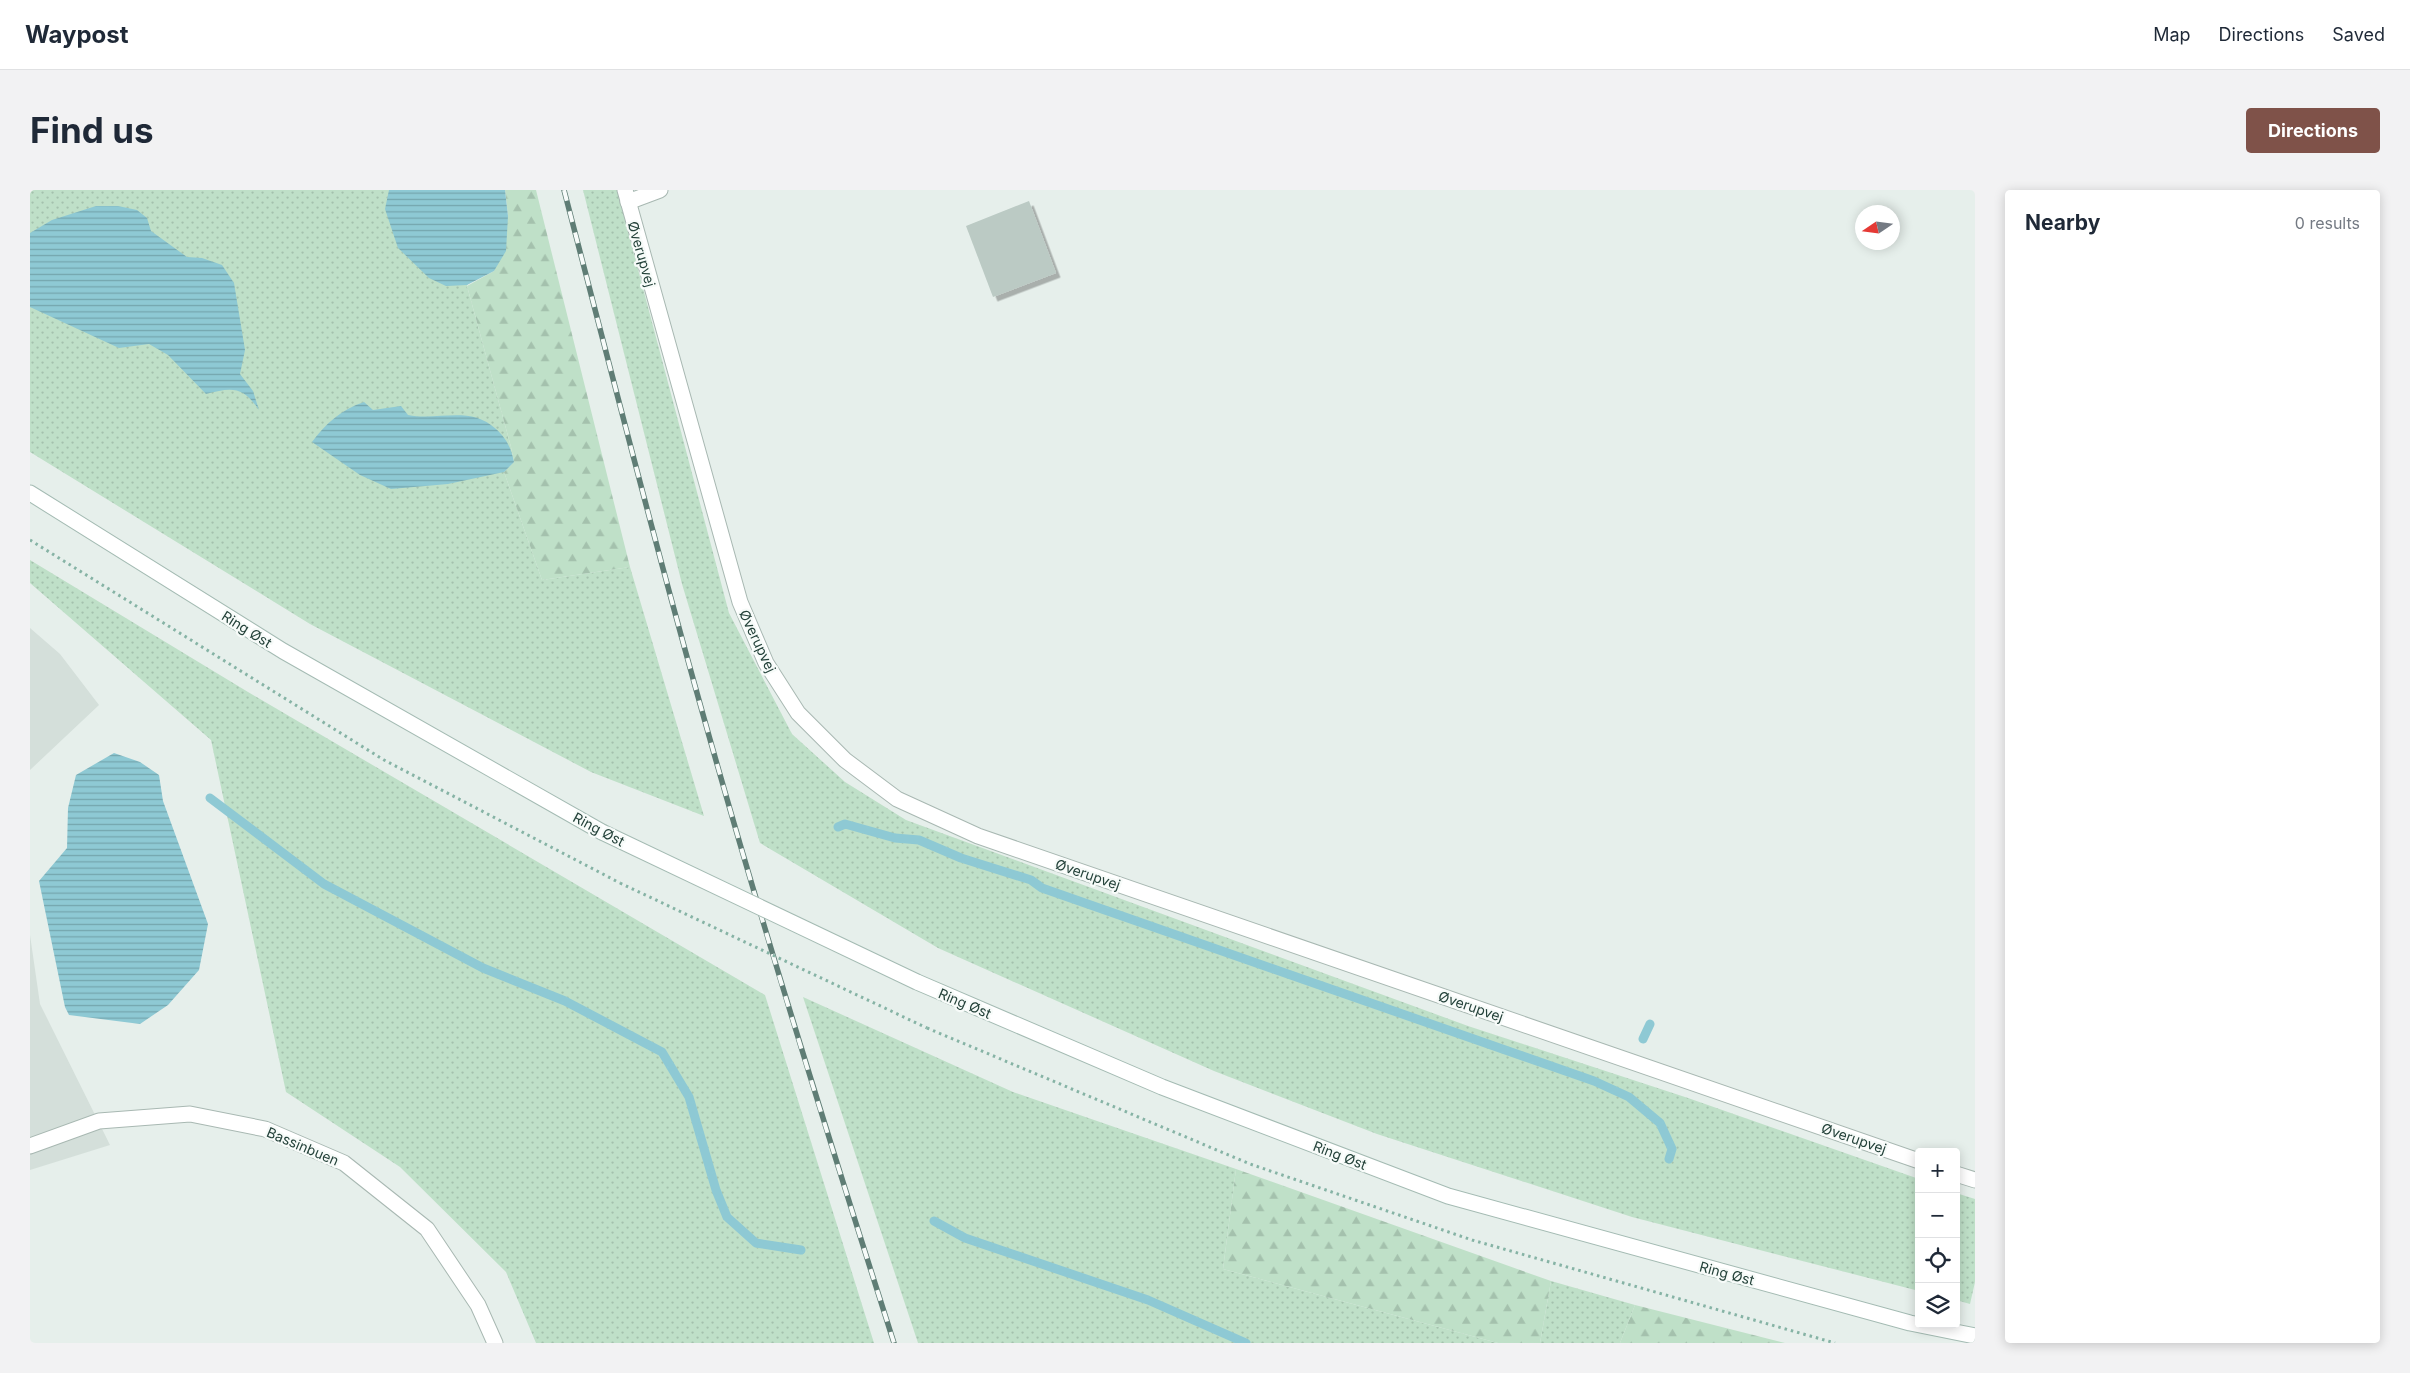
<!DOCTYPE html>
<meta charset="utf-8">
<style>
body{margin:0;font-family:Inter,sans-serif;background:#f2f2f3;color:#1f2937}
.controls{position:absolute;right:15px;bottom:15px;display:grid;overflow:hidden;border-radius:5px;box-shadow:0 2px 12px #0003}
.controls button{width:45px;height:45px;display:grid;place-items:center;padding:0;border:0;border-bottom:1px solid #e0e1e3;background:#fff;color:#1f2937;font:25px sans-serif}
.compass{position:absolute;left:1825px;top:15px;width:45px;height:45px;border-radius:50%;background:#fff;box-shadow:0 2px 12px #0003;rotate:257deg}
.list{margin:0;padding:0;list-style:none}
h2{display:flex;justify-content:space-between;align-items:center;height:65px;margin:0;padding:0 20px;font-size:21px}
h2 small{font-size:16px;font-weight:400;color:#747a83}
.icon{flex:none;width:28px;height:28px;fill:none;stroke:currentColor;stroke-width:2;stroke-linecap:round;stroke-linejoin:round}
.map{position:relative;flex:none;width:1945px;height:1153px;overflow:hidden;border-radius:5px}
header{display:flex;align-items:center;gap:30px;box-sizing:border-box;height:70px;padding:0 25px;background:#fff;border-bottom:1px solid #e0e1e3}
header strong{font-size:24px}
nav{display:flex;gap:28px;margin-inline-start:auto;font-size:18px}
.intro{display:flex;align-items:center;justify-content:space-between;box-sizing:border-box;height:120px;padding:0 30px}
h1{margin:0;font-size:35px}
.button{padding:12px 22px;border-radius:5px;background:#7f5249;color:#fff;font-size:18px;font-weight:700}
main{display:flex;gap:30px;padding:0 30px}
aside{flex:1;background:#fff;border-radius:5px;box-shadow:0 2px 12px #0003}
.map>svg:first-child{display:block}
.built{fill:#d4dfda}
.grass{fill:url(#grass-dots)}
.forest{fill:url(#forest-firs)}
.water{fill:url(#water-rules)}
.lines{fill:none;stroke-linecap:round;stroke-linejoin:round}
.stream{stroke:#8ec9d4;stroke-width:9}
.building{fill:#bbcac4;filter:url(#shadow)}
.lane-casing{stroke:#a8b8b2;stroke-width:17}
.street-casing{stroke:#a8b8b2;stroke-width:17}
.secondary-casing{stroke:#a4bbb3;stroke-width:17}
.path{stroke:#86b3a5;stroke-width:3;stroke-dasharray:2.5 4;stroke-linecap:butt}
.lane{stroke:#fff;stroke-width:15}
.street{stroke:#fff;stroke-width:15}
.secondary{stroke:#fff;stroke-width:15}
.rail-casing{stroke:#5f7d75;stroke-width:5.5}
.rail{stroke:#f7fbf9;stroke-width:4;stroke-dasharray:11;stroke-linecap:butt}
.secondary-bridge-casing{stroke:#a4bbb3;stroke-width:17;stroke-linecap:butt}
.path-bridge{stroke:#86b3a5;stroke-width:3;stroke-dasharray:2.5 4;stroke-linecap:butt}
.secondary-bridge{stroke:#fff;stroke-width:15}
.labels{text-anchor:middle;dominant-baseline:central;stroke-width:4.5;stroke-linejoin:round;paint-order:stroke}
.street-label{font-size:14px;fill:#24423a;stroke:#f7fbf9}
</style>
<header>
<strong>Waypost</strong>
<nav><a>Map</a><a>Directions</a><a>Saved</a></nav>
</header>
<div class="intro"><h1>Find us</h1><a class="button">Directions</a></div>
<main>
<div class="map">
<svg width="1945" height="1153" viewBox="0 0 1945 1153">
<defs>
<pattern id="grass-dots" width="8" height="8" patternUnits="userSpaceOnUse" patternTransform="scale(1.25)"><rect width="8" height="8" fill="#bfe0c8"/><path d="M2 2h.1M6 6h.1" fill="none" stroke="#a4c1ad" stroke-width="1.8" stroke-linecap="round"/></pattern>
<pattern id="forest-firs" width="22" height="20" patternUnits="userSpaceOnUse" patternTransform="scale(1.25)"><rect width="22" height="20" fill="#bfe0c8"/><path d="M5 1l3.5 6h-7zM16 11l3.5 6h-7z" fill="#a4c1ad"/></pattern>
<pattern id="water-rules" width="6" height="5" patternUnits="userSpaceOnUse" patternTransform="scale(1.25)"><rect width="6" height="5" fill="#8ec9d4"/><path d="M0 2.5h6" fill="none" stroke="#74a5ad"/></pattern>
<filter id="shadow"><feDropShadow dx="4.5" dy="4.5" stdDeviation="0" flood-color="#0004"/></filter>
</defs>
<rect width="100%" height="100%" fill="#e6efeb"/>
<path class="built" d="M0 438 30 464 69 515 0 580Z
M0 745 10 814 80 955 0 980Z"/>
<path class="grass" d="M0 0H475L437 96 481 257 484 272 474 282 512 390 600 377 674 626 561 582 280 434 0 262Z
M553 0H587L699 423 762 544 815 592 876 630 1438 836 1658 908 1889 989V1101L1602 1027 1347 944 1184 881 908 758 730 653 652 394Z
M0 370 218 502 735 805 844 1153H506L476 1082 370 977 256 902 181 550 0 393Z
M773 807 983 902 1206 979 1193 1079 1468 1153H888Z
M1926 1003 1945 1009V1092L1940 1114 1926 1110Z
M1521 1091 1605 1115 1590 1153H1510Z"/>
<path class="forest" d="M475 0H506L600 377 512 390 474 282 484 272 481 257 437 96 464 81 478 26Z
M1206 979 1521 1091 1510 1153H1468L1193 1079Z
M1605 1115 1755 1153H1590Z"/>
<path class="water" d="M359 0H475L478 26 476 61 464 81 437 95 416 96 399 88 368 58 355 19Z
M66 16H88L107 20 117 28 121 41 157 67 172 68 192 75 204 93 215 160 210 184 223 201 229 220C213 196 202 197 176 204L138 165 119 154 89 158 0 117V43L22 30Z
M334 212 343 220 371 216 378 225C409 231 440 215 466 239 477 249 481 258 484 272L474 282 418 294 361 299 330 285 282 252C295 234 312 219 334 212Z
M84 563 110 572 129 585 133 611 178 734 169 780 138 815 110 834 39 825 35 817 9 691 37 658 38 618 46 585Z"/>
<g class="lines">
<path class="stream" d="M180 608 294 694 453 778 535 811 632 862 659 907 686 1000 697 1027 726 1053 771 1060
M808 637 815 634 865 648 889 650 931 668 1001 690 1012 698 1564 891 1599 907 1630 933 1642 959 1639 969
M1613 849 1620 834
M904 1031 935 1048 1118 1110 1216 1153"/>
</g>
<path class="building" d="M999 11 1026 83 963 107 936 36Z"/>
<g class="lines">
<g class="lane-casing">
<path id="lane" d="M598 12 630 0"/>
</g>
<g class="street-casing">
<path id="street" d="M595 0 710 412 736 473 768 523 815 570 867 609 948 646 1889 971
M0 956 69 931 160 924 235 939 314 973 397 1039 448 1115 465 1153
M1926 984 1945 990"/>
</g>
<g class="secondary-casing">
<path id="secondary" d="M0 303 253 461 572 642
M887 792 1132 897 1418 1006 1880 1133 1945 1146"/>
</g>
<path class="path" d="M0 350 354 570 590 693
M897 838 1220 974 1442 1050 1805 1153"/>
<use href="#lane" class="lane"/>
<use href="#street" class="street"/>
<use href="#secondary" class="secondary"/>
<g class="rail-casing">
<path id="rail" d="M534 0C585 196 635 393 691 588 745 778 804 965 864 1153"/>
</g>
<use href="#rail" class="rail"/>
<g class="secondary-bridge-casing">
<path id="secondary-bridge" d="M572 642 887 792"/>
</g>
<path class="path-bridge" d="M590 693 897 838"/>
<use href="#secondary-bridge" class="secondary-bridge"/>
</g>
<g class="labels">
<g class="street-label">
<text transform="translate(612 64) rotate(74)">Øverupvej</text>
<text transform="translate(217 439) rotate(32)">Ring Øst</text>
<text transform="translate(728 451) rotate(65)">Øverupvej</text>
<text transform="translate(569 639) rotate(28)">Ring Øst</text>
<text transform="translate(1058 684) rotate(19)">Øverupvej</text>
<text transform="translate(935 813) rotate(23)">Ring Øst</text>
<text transform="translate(1441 816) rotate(19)">Øverupvej</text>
<text transform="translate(1824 948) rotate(19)">Øverupvej</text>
<text transform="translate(273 956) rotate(23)">Bassinbuen</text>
<text transform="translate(1310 965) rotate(21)">Ring Øst</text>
<text transform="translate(1697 1083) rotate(15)">Ring Øst</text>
</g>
</g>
</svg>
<div class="controls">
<button>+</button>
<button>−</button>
<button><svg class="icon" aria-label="locate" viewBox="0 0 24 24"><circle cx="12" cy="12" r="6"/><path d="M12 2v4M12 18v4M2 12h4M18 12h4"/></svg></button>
<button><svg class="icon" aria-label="layers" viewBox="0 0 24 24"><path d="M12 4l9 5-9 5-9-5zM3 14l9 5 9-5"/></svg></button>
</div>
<svg class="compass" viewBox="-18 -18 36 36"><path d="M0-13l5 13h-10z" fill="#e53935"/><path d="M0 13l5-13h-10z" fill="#747a83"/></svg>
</div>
<aside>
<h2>Nearby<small>0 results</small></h2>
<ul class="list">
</ul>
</aside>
</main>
